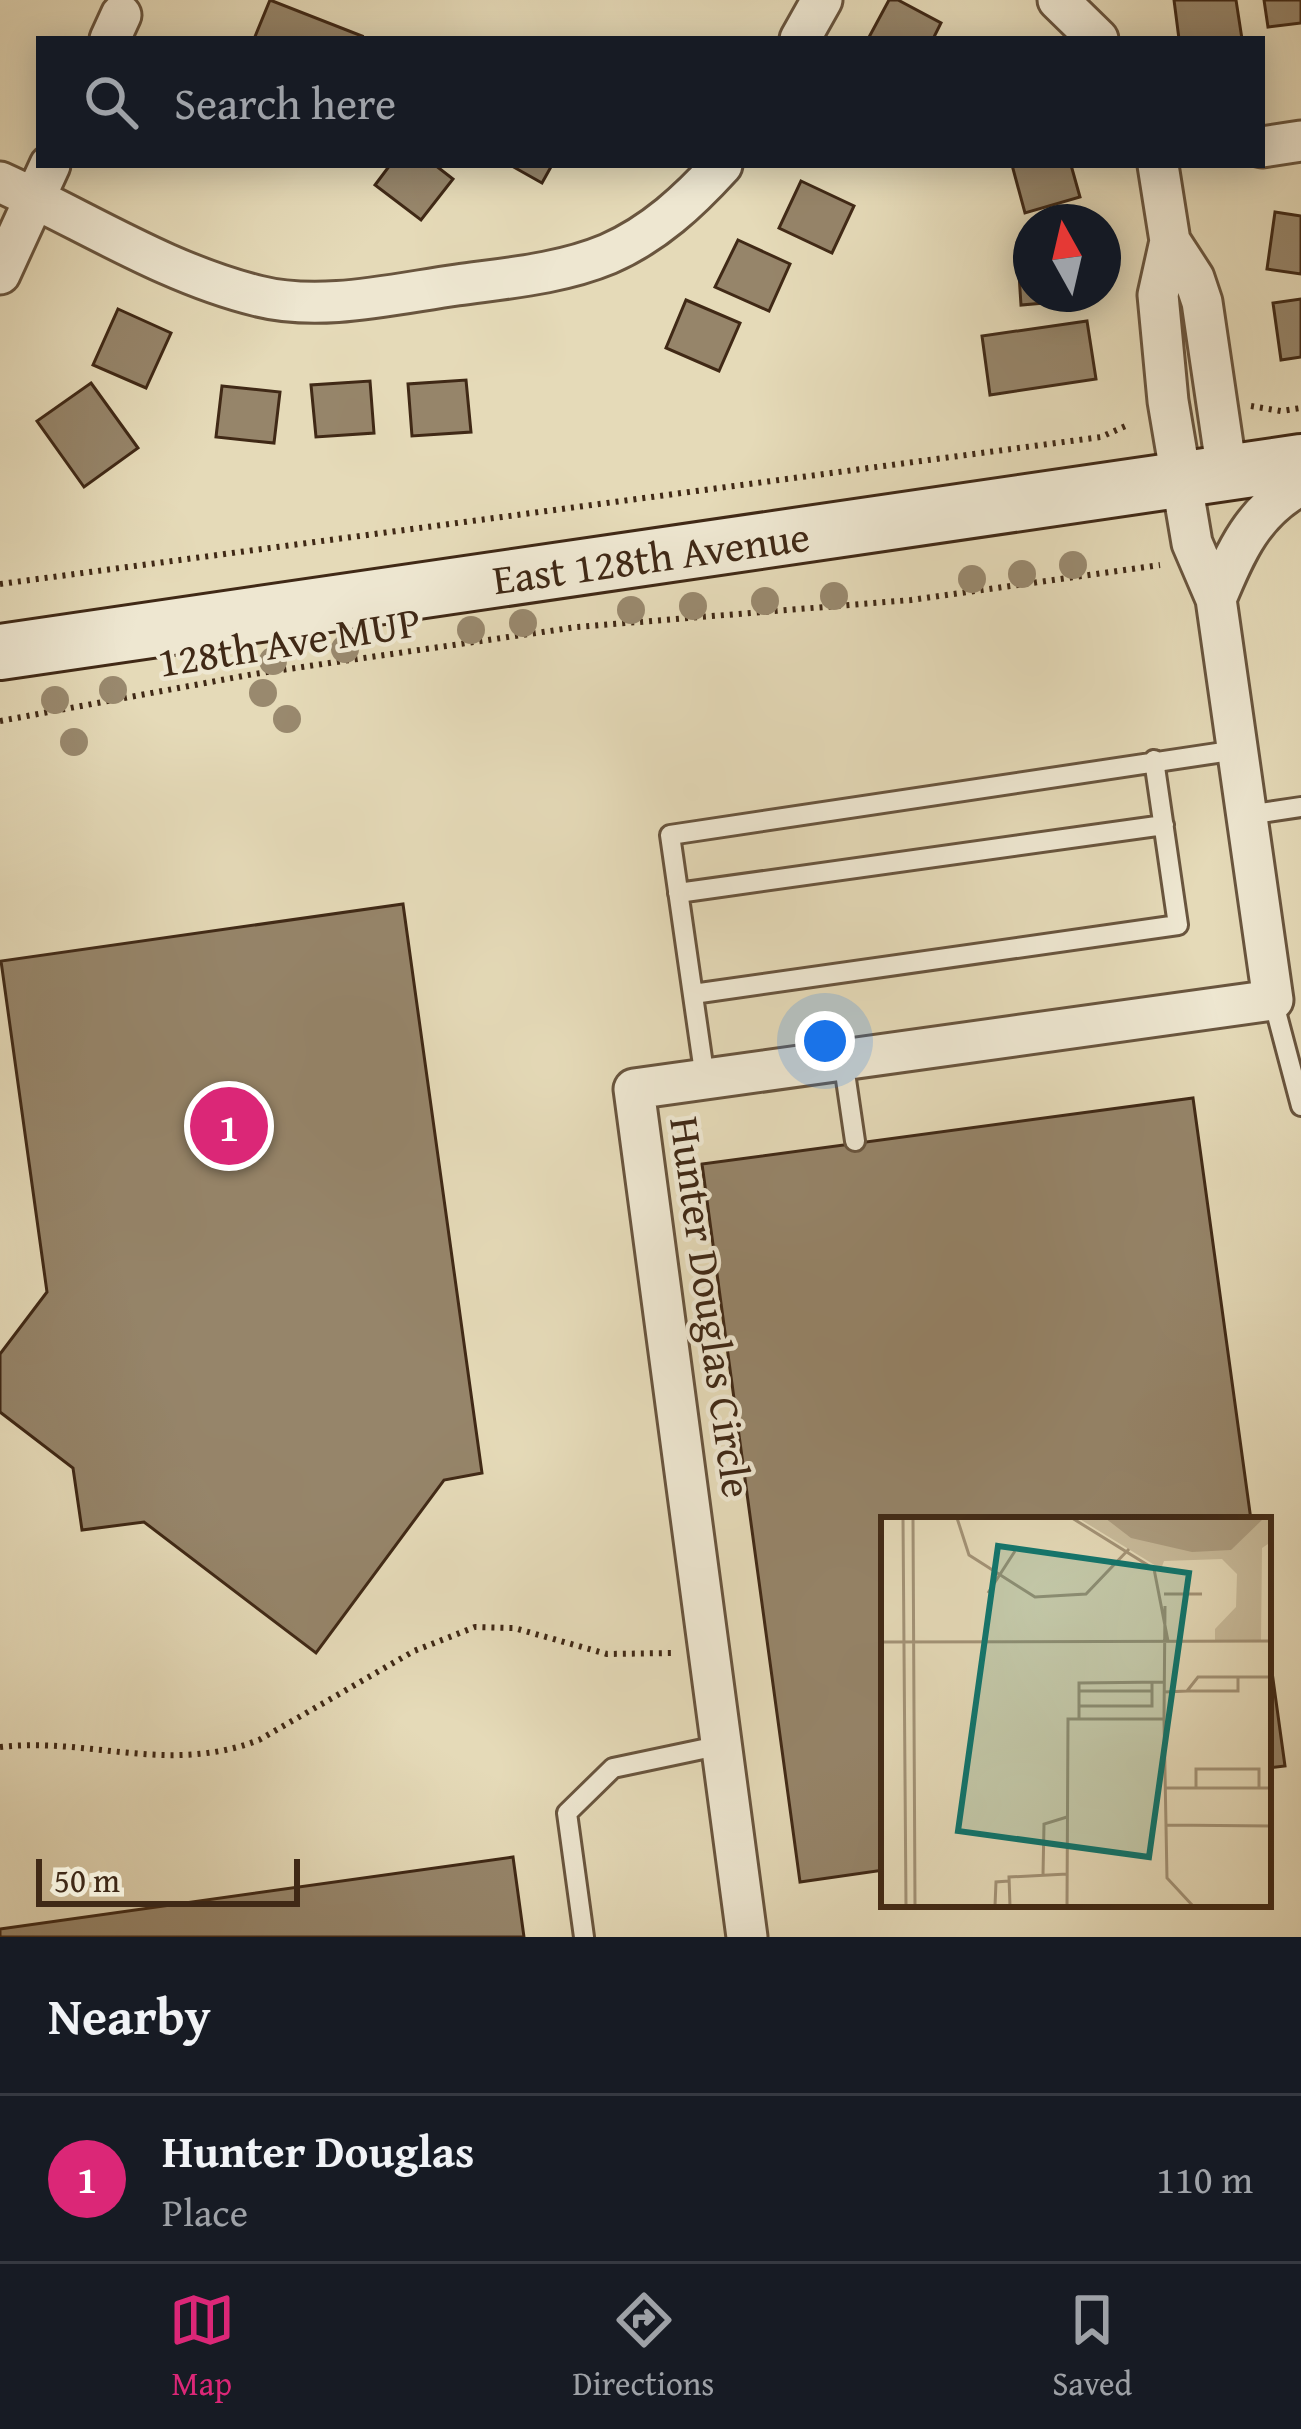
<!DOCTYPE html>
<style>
body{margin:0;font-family:"Gentium Book Plus",serif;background:#242831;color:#f1f3f6}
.compass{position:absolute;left:1013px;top:204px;width:108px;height:108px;border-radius:50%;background:#171b24;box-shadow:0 6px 30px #0003;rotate:352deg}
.scale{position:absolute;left:36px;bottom:30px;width:264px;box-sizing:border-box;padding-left:12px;border:6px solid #402916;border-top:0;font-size:33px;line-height:42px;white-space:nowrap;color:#402916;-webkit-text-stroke:9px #eee7d1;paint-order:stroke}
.you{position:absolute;left:825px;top:1041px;width:42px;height:42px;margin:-30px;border:9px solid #fff;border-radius:50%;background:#1a73e8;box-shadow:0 0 0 18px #1a73e833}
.badge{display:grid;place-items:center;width:78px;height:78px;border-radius:50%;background:#db2777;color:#fff;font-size:39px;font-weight:700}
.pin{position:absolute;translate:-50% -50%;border:6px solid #fff;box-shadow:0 3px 12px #0006}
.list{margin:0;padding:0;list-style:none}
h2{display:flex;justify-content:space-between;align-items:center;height:156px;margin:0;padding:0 48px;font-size:51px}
h2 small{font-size:39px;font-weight:400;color:#9ea1a6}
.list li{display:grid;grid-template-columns:78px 1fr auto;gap:36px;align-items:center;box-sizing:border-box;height:168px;padding:0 48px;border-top:3px solid #363941}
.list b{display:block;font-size:45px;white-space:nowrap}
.list p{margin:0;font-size:39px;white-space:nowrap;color:#9ea1a6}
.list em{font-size:39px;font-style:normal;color:#9ea1a6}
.icon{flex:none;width:66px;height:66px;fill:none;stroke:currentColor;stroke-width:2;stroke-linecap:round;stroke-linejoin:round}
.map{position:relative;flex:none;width:1301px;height:1937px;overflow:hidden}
.search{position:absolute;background:#171b24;box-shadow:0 6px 30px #0003;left:36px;right:36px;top:36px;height:132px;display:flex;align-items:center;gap:30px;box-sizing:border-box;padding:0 42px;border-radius:0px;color:#9ea1a6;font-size:45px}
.sheet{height:324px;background:#171b24}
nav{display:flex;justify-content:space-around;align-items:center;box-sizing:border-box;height:168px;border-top:3px solid #363941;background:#171b24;font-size:33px;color:#9ea1a6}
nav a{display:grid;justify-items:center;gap:6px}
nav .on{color:#db2777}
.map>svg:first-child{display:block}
.building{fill:#96856a;stroke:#402916;stroke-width:3}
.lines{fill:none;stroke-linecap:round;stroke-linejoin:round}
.lane-casing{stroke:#69553e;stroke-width:24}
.street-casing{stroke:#69553e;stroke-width:45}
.secondary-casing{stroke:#402916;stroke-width:60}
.path{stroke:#402916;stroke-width:6;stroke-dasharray:3 6;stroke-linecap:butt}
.lane{stroke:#eee7d1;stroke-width:18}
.street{stroke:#eee7d1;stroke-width:39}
.secondary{stroke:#eee7d1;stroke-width:54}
.tree{fill:#99896e}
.labels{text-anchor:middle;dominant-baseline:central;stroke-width:9;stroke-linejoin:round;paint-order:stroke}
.street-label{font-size:42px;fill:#402916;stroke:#eee7d1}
.inset-road{fill:none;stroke:#a39377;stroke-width:3}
.view{fill:#0f766e;fill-opacity:0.15;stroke:#0f766e;stroke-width:6}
.inset-edge{fill:none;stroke:#402916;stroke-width:6}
</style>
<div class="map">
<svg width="1301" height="1937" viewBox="0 0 1301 1937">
<rect width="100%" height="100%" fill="#e5dab8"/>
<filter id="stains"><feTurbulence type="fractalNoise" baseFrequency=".00167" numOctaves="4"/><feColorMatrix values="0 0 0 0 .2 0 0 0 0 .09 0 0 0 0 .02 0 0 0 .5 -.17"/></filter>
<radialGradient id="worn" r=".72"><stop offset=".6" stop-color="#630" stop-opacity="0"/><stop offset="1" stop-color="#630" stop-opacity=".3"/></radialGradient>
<path class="building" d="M270 0 362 36 360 39H254Z
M889 0H898L941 23 933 39H868Z
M1174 0H1236L1242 39H1179Z
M1264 0H1301V23L1268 27Z
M390 165H435L453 179 421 220 375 185Z
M510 165H552L542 183Z
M1012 165H1071L1080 197 1025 213Z
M801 181 854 206 832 253 779 228Z
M1275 212 1301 216V274L1267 269Z
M738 240 790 264 769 311 715 287Z
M1031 242V294H1078L1079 300 1021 305 1017 243Z
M1301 299V357L1281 360 1273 303Z
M686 300 740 323 719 371 666 348Z
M118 309 171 333 146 388 93 365Z
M1087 321 1096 379 990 395 982 336Z
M466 380 471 432 412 436 408 384Z
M370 381 374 433 316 437 311 385Z
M91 383 138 448 84 487 37 421Z
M222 386 280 392 274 443 216 437Z
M403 904 482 1473 444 1480 316 1653 144 1522 82 1530 73 1468 0 1412V1354L47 1292 1 961Z
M1193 1098 1251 1520H884V1870L800 1882 702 1164Z
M1268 1643 1285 1766 1268 1768Z
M513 1857 524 1937H0V1929Z"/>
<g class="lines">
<g class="lane-casing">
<path id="lane" d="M1247 815 1301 807
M678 893 1164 825
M693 994 1178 925 1154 760
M1273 1000 1301 1106
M843 1059 855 1141
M705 1079 670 835 1237 750
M584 1937 567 1813 613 1768 722 1745"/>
</g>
<g class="street-casing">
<path id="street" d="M1058 0 1098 39
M110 39 121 15
M800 39 822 0
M1262 147 1301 141
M0 182C84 220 167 274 258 296 321 312 393 294 457 285 507 278 560 274 608 254 654 234 689 201 722 165
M1170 241 1194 278 1202 302 1227 472
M0 274 50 165
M1216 599C1236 551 1253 511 1301 485
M747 1937 634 1089 1273 1000 1216 599 1192 543 1168 401 1158 295 1170 241 1158 165"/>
</g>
<g class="secondary-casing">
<path id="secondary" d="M0 652 1301 462"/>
</g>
<path class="path" d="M1251 406 1281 411 1301 408
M0 584 1101 437 1130 424
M0 721 254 674 577 627 911 600 1160 565
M0 1747C91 1737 168 1775 259 1740L414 1651 475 1627 514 1628 607 1654 675 1653"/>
<use href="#lane" class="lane"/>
<use href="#street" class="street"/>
<use href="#secondary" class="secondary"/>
</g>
<g class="tree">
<circle cx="1073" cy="565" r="14"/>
<circle cx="1022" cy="574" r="14"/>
<circle cx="972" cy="579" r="14"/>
<circle cx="834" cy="596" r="14"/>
<circle cx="765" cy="601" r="14"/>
<circle cx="693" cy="606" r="14"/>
<circle cx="631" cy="610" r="14"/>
<circle cx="523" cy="623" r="14"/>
<circle cx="471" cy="630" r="14"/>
<circle cx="345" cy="649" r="14"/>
<circle cx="273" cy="661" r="14"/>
<circle cx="113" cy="690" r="14"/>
<circle cx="263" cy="693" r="14"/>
<circle cx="55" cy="700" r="14"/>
<circle cx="287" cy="719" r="14"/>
<circle cx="74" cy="742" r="14"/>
</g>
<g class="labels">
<g class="street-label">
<text transform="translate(651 557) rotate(-8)">East 128th Avenue</text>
<text transform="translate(289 641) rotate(-9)">128th Ave MUP</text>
<text transform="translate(712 1307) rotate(82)">Hunter Douglas Circle</text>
</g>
</g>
<g transform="translate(881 1517)">
<rect width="390" height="390" fill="#e5dab8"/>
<path d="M197 1H390V25L381 31 380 124H334V112L355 90 356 57 341 42 283 44 280 52Z" fill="#c9bc9c"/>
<path d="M224 1H383L350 33 311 35 250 21Z" fill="#ad9e81"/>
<path class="inset-road" d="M22 1 25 389M32 1 34 389M76 1 88 38 154 80 205 77 248 32M191 1 273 52 287 124M107 76 134 34M283 77H321M0 125 390 124M198 174H271M306 174H357V160M283 175 306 174 317 160H390M198 189H271V165M198 202V166L283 165M283 202 286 361 312 389M315 270V252H378V271M285 271H390M285 308 390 309M162 358 163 307 186 300M114 389 115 365 128 364M129 389 128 360 186 357M186 389 187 202H283L284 89"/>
<path class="view" d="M117 29 308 56 268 340 77 314Z"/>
<rect width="390" height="390" class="inset-edge"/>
</g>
<rect width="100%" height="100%" filter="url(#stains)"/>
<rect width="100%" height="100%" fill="url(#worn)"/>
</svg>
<svg class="compass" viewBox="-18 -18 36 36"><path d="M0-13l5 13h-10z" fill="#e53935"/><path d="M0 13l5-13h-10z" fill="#9ea1a6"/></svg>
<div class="scale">50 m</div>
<div class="you"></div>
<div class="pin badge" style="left:229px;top:1126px">1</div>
<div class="search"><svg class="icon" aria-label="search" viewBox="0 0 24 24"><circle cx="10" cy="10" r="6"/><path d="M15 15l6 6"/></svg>Search here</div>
</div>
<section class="sheet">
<h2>Nearby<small></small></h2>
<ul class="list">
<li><span class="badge">1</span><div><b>Hunter Douglas</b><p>Place</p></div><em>110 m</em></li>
</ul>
</section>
<nav>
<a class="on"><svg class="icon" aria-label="map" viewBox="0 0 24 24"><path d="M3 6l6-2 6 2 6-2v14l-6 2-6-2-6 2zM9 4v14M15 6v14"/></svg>Map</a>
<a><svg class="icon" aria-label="directions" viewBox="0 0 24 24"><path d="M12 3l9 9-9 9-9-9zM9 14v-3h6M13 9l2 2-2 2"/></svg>Directions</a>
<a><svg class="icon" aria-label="saved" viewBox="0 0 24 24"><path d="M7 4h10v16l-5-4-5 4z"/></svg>Saved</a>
</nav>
